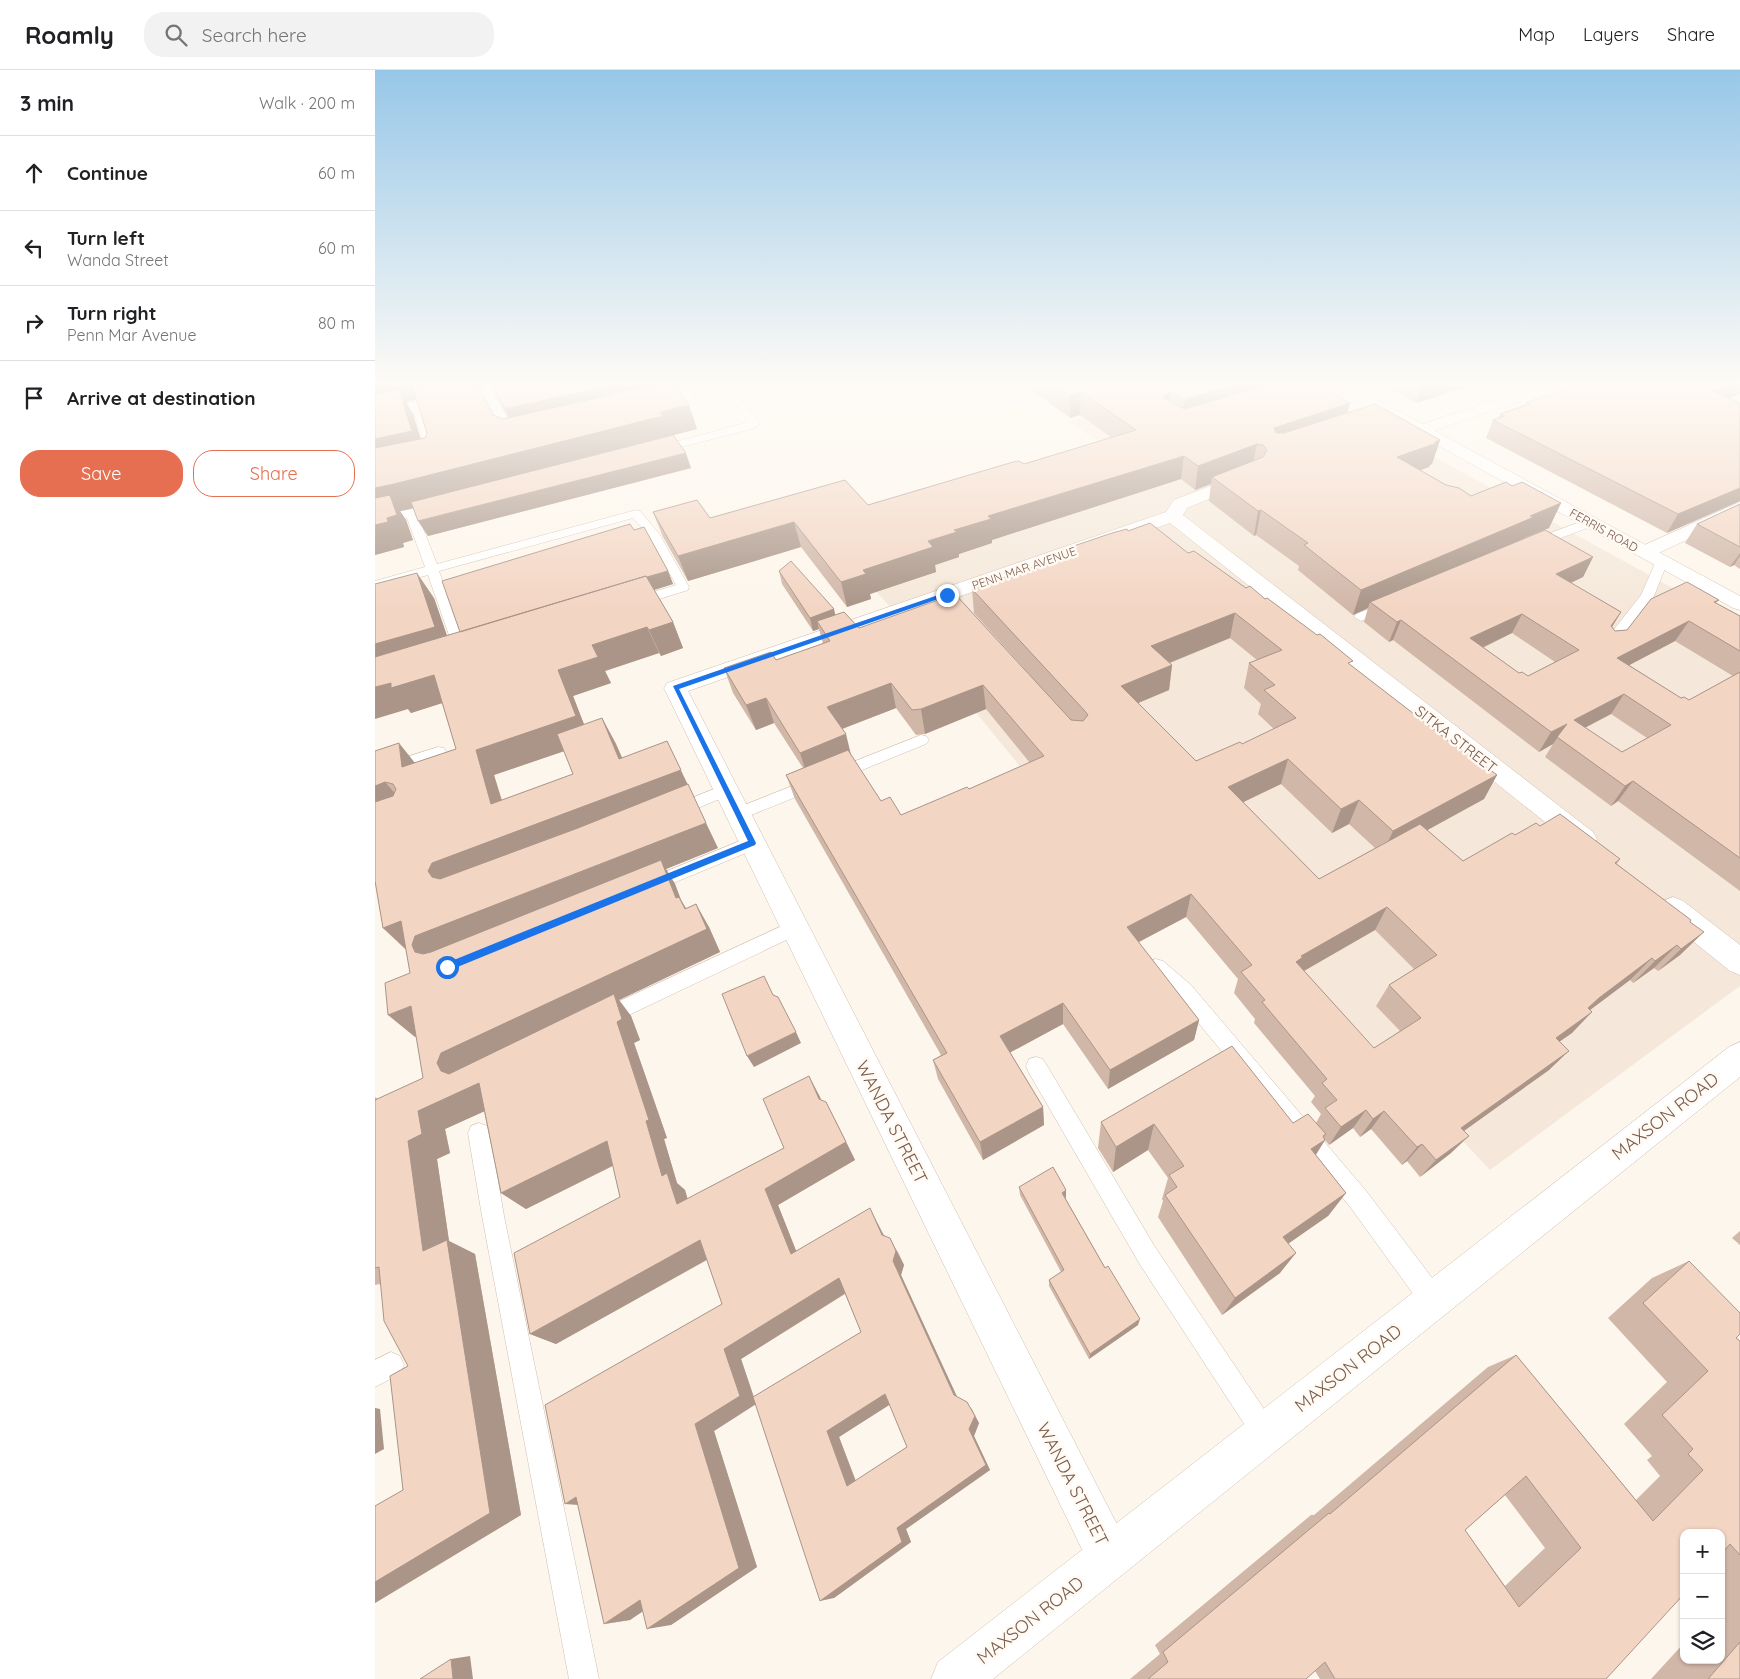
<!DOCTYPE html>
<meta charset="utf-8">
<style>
body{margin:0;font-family:Quicksand,sans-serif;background:#f2f2f2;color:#202124}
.controls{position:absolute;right:15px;bottom:15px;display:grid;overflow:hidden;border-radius:10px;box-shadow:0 1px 4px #0004}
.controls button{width:45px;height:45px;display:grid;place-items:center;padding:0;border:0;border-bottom:1px solid #e0e0e0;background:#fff;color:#202124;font:25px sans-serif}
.stop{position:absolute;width:15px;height:15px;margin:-11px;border:4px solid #1a73e8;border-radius:50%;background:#fff}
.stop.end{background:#1a73e8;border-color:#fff;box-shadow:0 1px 5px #0008}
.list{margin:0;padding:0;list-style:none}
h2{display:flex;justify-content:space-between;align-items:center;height:65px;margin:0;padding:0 20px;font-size:21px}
h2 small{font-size:16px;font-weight:400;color:#757577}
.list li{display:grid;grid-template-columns:32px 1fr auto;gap:15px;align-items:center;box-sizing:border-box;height:75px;padding:0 20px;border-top:1px solid #e0e0e0}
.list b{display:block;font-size:19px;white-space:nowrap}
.list p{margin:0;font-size:16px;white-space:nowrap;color:#757577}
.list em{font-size:16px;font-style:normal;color:#757577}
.actions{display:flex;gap:10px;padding:15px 20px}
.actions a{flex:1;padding:11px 0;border:1px solid #e76f51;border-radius:20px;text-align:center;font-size:18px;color:#e76f51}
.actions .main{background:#e76f51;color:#fff}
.icon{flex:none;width:28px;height:28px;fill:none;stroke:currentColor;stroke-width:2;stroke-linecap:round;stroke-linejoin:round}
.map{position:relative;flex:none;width:1365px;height:1609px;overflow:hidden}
header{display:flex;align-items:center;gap:30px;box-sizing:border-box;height:70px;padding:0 25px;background:#fff;border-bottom:1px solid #e0e0e0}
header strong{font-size:24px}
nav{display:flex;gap:28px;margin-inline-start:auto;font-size:18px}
.search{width:350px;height:45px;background:#f2f2f2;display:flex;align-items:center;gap:12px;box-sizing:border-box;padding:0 18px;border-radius:20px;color:#757577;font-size:19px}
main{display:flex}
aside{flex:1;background:#fff}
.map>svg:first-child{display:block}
.residential{fill:#f5e8da}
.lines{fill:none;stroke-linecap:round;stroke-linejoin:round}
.service-casing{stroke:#d1beb0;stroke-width:1}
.minor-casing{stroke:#d1beb0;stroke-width:1}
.tertiary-casing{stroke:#d1beb0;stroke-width:1}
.service{fill:#fff;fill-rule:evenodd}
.minor{fill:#fff;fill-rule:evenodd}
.tertiary{fill:#fff;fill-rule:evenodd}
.wall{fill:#d1b7a8;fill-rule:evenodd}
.shaded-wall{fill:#aa9588}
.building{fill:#f3d5c3;stroke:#aa9588;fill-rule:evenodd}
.route{fill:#1a73e8}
.labels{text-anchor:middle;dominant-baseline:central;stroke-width:5;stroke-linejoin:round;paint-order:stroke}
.far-street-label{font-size:12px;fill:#7a5c4d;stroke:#fffaf3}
.street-label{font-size:15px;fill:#7a5c4d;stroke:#fffaf3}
.near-street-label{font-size:18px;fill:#7a5c4d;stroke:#fffaf3}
</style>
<header>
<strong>Roamly</strong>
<div class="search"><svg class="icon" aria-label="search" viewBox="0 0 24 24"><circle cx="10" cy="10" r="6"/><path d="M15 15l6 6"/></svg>Search here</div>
<nav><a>Map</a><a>Layers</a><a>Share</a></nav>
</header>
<main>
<aside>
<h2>3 min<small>Walk · 200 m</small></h2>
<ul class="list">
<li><svg class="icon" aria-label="ahead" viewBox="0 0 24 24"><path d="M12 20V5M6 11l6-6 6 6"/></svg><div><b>Continue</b></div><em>60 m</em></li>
<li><svg class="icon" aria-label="left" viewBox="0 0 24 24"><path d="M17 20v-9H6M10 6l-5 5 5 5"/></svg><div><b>Turn left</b><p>Wanda Street</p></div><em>60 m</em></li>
<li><svg class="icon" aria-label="right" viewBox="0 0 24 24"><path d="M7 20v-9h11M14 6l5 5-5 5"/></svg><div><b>Turn right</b><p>Penn Mar Avenue</p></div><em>80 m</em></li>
<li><svg class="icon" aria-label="arrive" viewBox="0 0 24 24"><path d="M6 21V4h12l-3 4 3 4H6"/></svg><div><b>Arrive at destination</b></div></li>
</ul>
<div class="actions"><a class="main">Save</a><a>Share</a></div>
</aside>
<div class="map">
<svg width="1365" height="1609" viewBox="0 0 1365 1609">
<rect width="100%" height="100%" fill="#fdf6ec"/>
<path class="residential" d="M823 314H927L1365 555V916L1115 1100 808 773 732 803 510 531 453 473 740 382 694 352Z"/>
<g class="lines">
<g class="service-casing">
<path id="service" d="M300 314H310L321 327 320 329 281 337V333L310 326Z
M343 314H353L384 351V355L377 359 282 383 278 382V378L374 352Z
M946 314H961L925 326 920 323Z
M1136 314H1149L1163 321 1155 323Z
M112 318 117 321 143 368 142 370 138 371 133 368 107 321Z
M42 333 47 336 64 386 63 388 59 389 54 386 37 336Z
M64 433 70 436 68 438 43 446 62 494 261 440 265 441 285 465 314 517 313 520 265 535H255L253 532 255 529 301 515 274 466 258 448 64 501 94 585 92 588H82L53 505 0 519V511L50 497 32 448 0 455V447Z
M1216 448 1220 449V455L1162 477 1158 478 1152 474 1154 471Z
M1287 487 1293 491 1279 526 1238 579H1228L1226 576 1266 525 1281 491Z
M1012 532 1019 536 1017 539 986 551 979 547 981 544Z
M546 665 551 666 554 670 551 674 369 748 363 750 357 748 355 744 357 740Z
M63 677 69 678 71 682 69 686 0 709V697Z
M351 714 357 716 359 720 357 724 301 747 295 745 293 741 295 737Z
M377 766 383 768 386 773 383 778 274 823 268 821 265 816 268 811Z
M420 850 426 853 429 858 426 863 235 954 228 957 221 954 218 948 221 942Z
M781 889 788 891 816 915 992 1122 1067 1221 1070 1230 1067 1239 1058 1242 1049 1239 976 1138 802 927 774 903 772 897 774 891Z
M661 987 668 989 780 1177 899 1354 903 1363 899 1372 890 1376 881 1372 764 1193 654 1003 651 996 654 989Z
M104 1053 112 1056 115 1063 129 1146 224 1609H194L107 1146 93 1063 96 1056Z
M16 1282 25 1286 29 1295 25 1304 0 1317V1290Z"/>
</g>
<g class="minor-casing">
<path id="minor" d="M1166 314H1188L1185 317 1052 363H1040L1038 360 1040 357Z
M869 403 875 404 878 408 875 412 812 438 808 445 1218 762 1222 769 1218 776 1209 779 1200 776 795 453 313 621 750 1470 756 1486 750 1502 734 1508 718 1502 289 618 292 613 791 442 799 430Z
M1365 432V445L1277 486H1263L1260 482 1263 478Z
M1298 827 1308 831 1365 875V905L1355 901 1288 847 1284 839 1288 831Z"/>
</g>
<g class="tertiary-casing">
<path id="tertiary" d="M125 314H154L146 319 0 350V340Z
M955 314H973L1365 526V540L1358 538 957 317Z
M1365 972V1007L618 1609H556L563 1592 1354 977Z"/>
</g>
<use href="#service" class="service"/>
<use href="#minor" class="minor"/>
<use href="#tertiary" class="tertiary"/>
</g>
<path class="wall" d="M0 314 44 315 45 316 56 314H297L322 359 295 366 316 398 53 466 38 438 25 441 31 450 38 470 28 473 29 477 0 485ZM115 314 121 326 133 348 128 349 118 345 103 317ZM41 329 52 363 50 368 45 369 38 344 31 332Z
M648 314H941L972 343 1065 370 1057 394 1055 395 1054 397 1045 400 1071 415 1096 426 1137 416 1186 433 1174 458 1149 468V469L1218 487 1208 507 1196 513 1246 542 1237 557 1240 561 1252 560 1344 530 1341 533 1365 546V821L1243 731 1236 736 1170 687 1178 674 1164 682 1018 570 1014 572 989 552 993 538 978 545 923 500 924 496 881 465 879 466 834 431 836 414 820 420 806 409 617 470V473L584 484V487L560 495 561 502 495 524 496 529 472 537 426 477 313 511 288 467 278 442 335 448 493 435 649 394 737 368 705 345 695 348ZM1137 563 1180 592 1153 606 1144 603 1108 578ZM1300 571 1358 606 1314 630 1306 628 1254 595ZM1236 644 1272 668 1247 682 1210 658Z
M1005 314H1100L1042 333Z
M1354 329 1365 333V431L1292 463 1111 368 1118 350 1123 349 1125 344 1150 335 1152 332Z
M1365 434V499L1359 495 1355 497 1310 473 1322 454Z
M259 460 293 501 298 514 279 520 298 552 308 578 286 586 284 583 230 601 236 613 198 626 209 655 227 648 241 674 247 687 343 778 291 799 300 814 306 830 311 838 334 857 345 882 244 930 256 946 265 970 259 973 292 1068 289 1069 302 1113 310 1120 312 1129 409 1078 444 1025 446 1030 461 1051 480 1090 403 1135 421 1181 503 1154 509 1165 523 1182 529 1195 526 1205 581 1327 597 1339 604 1353 599 1366 615 1400 531 1459 536 1472 459 1528 381 1334 339 1361 382 1497 296 1555 268 1541 255 1550 229 1554 347 1234 332 1190 181 1274 155 1264 245 1127 238 1096 151 1139 126 1123 109 1041 70 1059 75 1083 62 1089 74 1171 100 1184 146 1445 0 1533V1436L28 1420 33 1296 5 1214 0 1215V1027L3 1029 48 1008 41 966 40 967 35 903 31 880 8 858 1 816 0 815V681L40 693 81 679 67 633 36 643 33 639 59 528 72 566 85 562ZM189 681 198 704 127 730 119 705ZM470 1224 486 1262 379 1327 366 1289ZM515 1334 532 1377 481 1411 464 1367Z
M753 461 813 483 976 596 1087 681 1122 705 1109 729 1052 760 1088 791 1140 765 1165 756 1245 789 1242 794 1315 852 1305 885 1283 901 1279 898 1258 913 1255 910 1215 940 1197 963 1185 971 1174 1000 1089 1061 1076 1083 1045 1107 1032 1091 1027 1095 996 1059 985 1067 978 1058 954 1075 950 1070 941 1085 971 1123 953 1146 913 1173 905 1203 847 1245 783 1147 788 1131 787 1129 793 1108 773 1080 738 1102 723 1078 726 1052 941 1053 946 1044 936 1032 940 1026 879 953 880 949 859 923 863 909 811 847 763 872 824 950 819 970 733 1019 688 954 635 982 668 1037 669 1055 608 1090 563 1009 558 990 566 985 420 729 411 705 428 698 399 653 381 660 358 623 349 598 401 590 448 574 444 559 438 561 407 514 404 501 460 545 484 558 655 605 599 543 597 519 687 487V480ZM855 568 882 590 874 593 869 618 886 634 883 644 899 659 867 674 821 691 763 633 794 620 797 595 795 593ZM521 638 541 665 550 664 611 639 655 693 594 719 526 745 506 731 476 685 467 659ZM906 714 957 763 974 754 1000 778 944 809 868 732ZM1000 860 1039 899 1014 915 1001 936 1025 961 999 978 929 901Z
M644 1117 691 1129 763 1255 714 1289 674 1216V1210L686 1202 645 1125Z
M1365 1161V1175L1357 1168Z
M1314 1191 1361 1268 1365 1271V1609H1276L1309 1573V1590H1346V1524L1349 1522 1346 1518V1463L1231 1609H945L940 1601 931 1609H755L785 1584 780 1575 936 1445H939L1113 1297 1141 1285 1261 1430 1285 1406 1272 1390 1277 1386 1249 1354 1292 1312 1233 1248 1277 1208ZM1130 1425 1170 1478 1130 1516 1090 1460Z"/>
<path class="shaded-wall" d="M0 314H45L44 315 49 328 31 332 38 344 51 385 0 397Z
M80 314H115L84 321Z
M241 314H292L142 363 130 339Z
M863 314H918L807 352 810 329Z
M1048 314H1100L1042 333Z
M1357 314H1365V324L1327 339 1337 321Z
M706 322 705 345 695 348V325Z
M796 322 794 345 787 348 789 325Z
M975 333 969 356 894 381 899 358Z
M314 335 322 359 295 366 297 370 35 439 25 441 31 450 38 470 28 473 29 477 0 485V455L12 448 0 445V418Z
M1065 370 1057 394 1055 395 1054 397 1015 411 1022 387Z
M882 374 877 398 837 407 836 414 820 420 823 396Z
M311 383 316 398 53 466 43 451Z
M809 386 806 409 617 470V473L584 484V487L560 495 561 502 495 524 496 529 472 537 466 512 488 500 613 446Z
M1365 418V431L1292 463 1303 444Z
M1186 433 1174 458 1149 468 1147 472 995 532 993 538 978 545 986 520Z
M886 440 881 465 879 466 883 441Z
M419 452 426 477 313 511 303 486Z
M1365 483V486L1359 495 1355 497Z
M1218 487 1208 507 1171 524 1181 504Z
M293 501 298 514 94 578 85 564Z
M42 503 59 528 78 583 0 605V574Z
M459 539 462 553 442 551 444 559 438 561 435 548Z
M1246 542 1234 562 1236 556Z
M860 543 855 568 774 601 776 576Z
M1147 544 1137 563 1085 588 1095 568Z
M1026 550 1018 570 1014 572 1022 552Z
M1314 551 1300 571 1230 608 1242 588Z
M298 552 308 578 286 586 274 560Z
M272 557 284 583 230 601 217 575Z
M223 587 236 613 198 626 216 672 119 705 135 759 116 734 101 680 183 600Z
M797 595 794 620 744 641 746 616Z
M59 605 77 630 36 643 33 639 0 649V617L16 613Z
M516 613 521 638 459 662 452 637Z
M608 615 611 639 550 664 546 639Z
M1249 624 1236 644 1186 670 1199 650Z
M391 628 399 653 381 660 371 635Z
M227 648 241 674 258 714 244 689Z
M1192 654 1178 674 1164 682 1176 662Z
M471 664 477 689 433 708 425 683Z
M292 671 343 778 291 799 300 814 306 830 318 851 64 889 33 881 8 858 57 807 53 801 57 793Z
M24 673 44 698 27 697Z
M913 689 906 714 848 742 853 717Z
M1122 705 1109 729 1007 785 1018 761Z
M1258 711 1243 731 1236 736 1250 716Z
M10 712 32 737 0 744V716Z
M984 730 974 754 957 763 966 739Z
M816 824 811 847 749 880 752 857Z
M321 834 334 857 345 882 244 930 256 946 265 970 259 973 292 1068 289 1069 302 1113 310 1120 319 1150 302 1134 287 1106 271 1051 104 1013 128 1033 70 1059 75 1083 62 1089 74 1171 100 1184 146 1445 0 1533V1512L115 1443 48 1181 33 1071 43 1041 66 1001 62 993 66 983Z
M1012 837 1000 860 920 906 921 892 926 886Z
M1329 862 1305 885 1283 901 1306 879Z
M1302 875 1279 898 1258 913 1280 891Z
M1277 888 1255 910 1203 949 1213 938 1224 928Z
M688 933V954L627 987 625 966Z
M36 936 62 957 40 967 13 945Z
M1217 942 1197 963 1161 988 1181 968Z
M824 950 819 970 733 1019 735 1000Z
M421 962 426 973 379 997 372 986Z
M1194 981 1174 1000 1069 1075 1086 1058Z
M434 1006 444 1025 454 1048 444 1029Z
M451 1032 480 1090 403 1135 428 1198 416 1184 390 1119Z
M668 1037 669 1055 608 1090 605 1072Z
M991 1040 978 1058 954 1075 966 1057Z
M1009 1041 996 1059 985 1067 998 1049Z
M779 1054 773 1080 738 1102 741 1077Z
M951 1064 944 1074 950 1070 934 1095 936 1079Z
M1094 1066 1076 1083 1045 1107 1061 1090Z
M232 1071 251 1089 151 1139 126 1123Z
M1047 1074 1032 1091 1027 1095 1042 1077Z
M691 1120V1129L687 1123Z
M971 1123 953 1146 893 1188 908 1167Z
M495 1138 503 1154 515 1179 507 1165Z
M515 1168 529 1195 526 1205 585 1333 579 1325 518 1191Z
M325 1170 342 1184 181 1274 155 1264Z
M921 1183 905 1203 847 1245 860 1228Z
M464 1208 474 1221 366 1289 381 1334 339 1361 382 1497 296 1555 272 1559 320 1354 349 1279Z
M765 1249 763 1255 714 1289 715 1284Z
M510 1324 519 1332 464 1367 484 1420 472 1416 452 1361Z
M592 1332 604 1353 599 1366 615 1400 531 1459 536 1472 459 1528 445 1531 594 1359Z
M0 1338 5 1339 9 1379 0 1384Z
M201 1427 217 1436 190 1434Z
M289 1527 255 1550 229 1554 265 1530Z
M95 1586 98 1609H78L76 1589Z"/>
<path class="building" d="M57 314H102L118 345 128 349 284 314H297L314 335 285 342 288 346 19 414 0 418V378L50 368 52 363 38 318Z
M116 314H241L130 339Z
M679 314H863L810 329 796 322 789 325V328L809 339 897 314H941L975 333 899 358 901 363H909L1000 334 1065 370 1060 372 1062 373 1022 387 1071 415 1084 418 1096 426 1131 412 1137 416 1147 412 1186 433 1155 446 1159 447 986 520 929 475 933 473 886 440 883 441 837 407 888 387 892 380 888 375 882 374 823 396 809 386 613 446 616 449 579 460 582 462 553 471 558 477 488 500 491 504 466 512 419 452 303 486 278 442 322 430 335 448 470 410 493 435 638 392 644 391 649 394 761 360 706 322 695 325Z
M1207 314H1357L1337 321 1365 333V418L1303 444 1118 350 1130 346 1125 344 1155 334 1152 332Z
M24 320 37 361 0 369V325Z
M298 365 311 383 43 451 36 432Z
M15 425 22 445 12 448 13 452 0 455V428Z
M1365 434V477L1322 454Z
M775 453 813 483 819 481 871 518 875 516 890 529 892 528 942 565 945 564 978 591 973 593 1087 681 1090 680 1122 705 1018 761 984 730 966 739 913 689 853 717 944 809 1045 754 1088 791 1137 763 1140 765 1161 753 1165 756 1185 744 1245 789 1240 793 1316 850 1315 852 1329 862 1306 879 1302 875 1280 891 1277 888 1224 928 1213 938 1217 942 1181 968 1194 981 1086 1058 1094 1066 1061 1090 1047 1074 1042 1077 1009 1041 998 1049 991 1040 966 1057 950 1038 962 1030 947 1013 952 1009 887 932 890 930 866 902 877 895 816 824 752 857 824 950 735 1000 688 933 625 966 668 1037 605 1072 558 990 572 983 411 705 473 680 506 731 515 727 526 745 592 717 594 719 669 686 608 615 546 639 537 640 516 613 452 637 471 664 425 683 391 628 371 635 349 598 396 582 401 590 455 571 442 551 469 542 484 558 580 524 696 650 708 651 713 645 709 640 597 519 693 485 687 480 737 463 752 459 753 461ZM860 543 907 580 874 593 900 615 889 620 921 648 867 674 865 672 821 691 746 616 797 595 776 576ZM1012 837 1062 885 1014 915 1046 948 999 978 921 892 928 887 926 886Z
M255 454 259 460 269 457 293 501 272 507 271 506 85 562 67 511Z
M1170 460 1218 487 1181 504 1246 542 1236 556 1240 561 1252 560 1276 529 1312 512 1344 530 1339 532 1365 546V581L1314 551 1242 588 1306 628 1309 627 1314 630 1365 602V788L1258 711 1250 716 1182 667 1192 654 1176 662 1026 550 1022 552 995 532ZM1147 544 1204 580 1153 606 1147 602 1144 603 1095 568ZM1249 624 1296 655 1247 682 1199 650Z
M416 491 459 539 435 548 404 501Z
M42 503 60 557 0 574V514Z
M271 506 298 552 274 560 272 557 217 575 223 587 183 600 201 646 101 680 116 734 198 704 182 664 227 648 244 689 292 671 306 700 57 793 53 801 57 807 65 809 203 758 313 714 331 753 40 866 37 875 40 882 48 884 56 882 286 790 301 828 304 827 310 839 321 834 332 859 66 983 62 993 66 1001 74 1004 239 924 247 949 242 952 274 1050 271 1051 287 1106 292 1103 302 1134 409 1078 388 1029 434 1006 444 1029 451 1032 471 1072 390 1119 416 1184 495 1138 507 1165 515 1168 521 1181 518 1191 579 1325 592 1332 600 1346 594 1359 611 1395 522 1458 527 1472 445 1531 378 1327 486 1262 464 1208 349 1279 365 1326 320 1354 364 1498 272 1559 265 1530 229 1554 201 1427 190 1434 170 1335 347 1234 325 1170 155 1264 139 1183 245 1127 232 1071 126 1123 104 1013 43 1041 47 1064 33 1071 48 1181 72 1170 115 1443 0 1512V1436L28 1420 15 1306 33 1296 9 1251 4 1197 0 1198V1030L48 1008 36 936 13 945 10 913 35 903 26 851 8 858 0 811V732L18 726 21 719 18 714 10 712 0 716V681L24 673 27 697 81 679 59 605 16 618V613L0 617V587ZM510 1324 532 1377 472 1416 452 1361Z
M389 906 398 925 403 927 421 962 372 986 347 924Z
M857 976 918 1053 933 1044 951 1064 948 1066 950 1070 936 1079 971 1123 908 1167 921 1183 860 1228 790 1125 802 1117 794 1105 809 1096 779 1054 741 1077 726 1052Z
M678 1097 691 1120 687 1123 730 1198 733 1196 765 1249 715 1284 674 1210 689 1200 644 1117Z
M1314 1191 1365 1243V1264L1361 1268 1365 1271V1485L1355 1474 1346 1484V1463H1309V1524L1231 1609H960L950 1592 931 1609H773L793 1592 788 1582 954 1443 955 1444 1141 1285 1278 1451 1328 1400 1313 1384 1318 1379 1287 1345 1333 1301 1268 1233ZM1151 1406 1206 1478 1144 1537 1090 1460Z
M1365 1572V1609H1333Z
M76 1589 78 1609H45Z"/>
<linearGradient id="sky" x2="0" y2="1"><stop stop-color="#97c7e8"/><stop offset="0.58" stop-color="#fefbf6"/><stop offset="1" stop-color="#fefbf6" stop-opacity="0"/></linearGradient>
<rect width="1365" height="539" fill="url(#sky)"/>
<path class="route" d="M569 523 575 525 304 619 381 773 380 775 75 900H69V894L373 771 298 616Z"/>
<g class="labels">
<g class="far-street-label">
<text transform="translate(1229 460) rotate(29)">FERRIS ROAD</text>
<text transform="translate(649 498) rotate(-19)">PENN MAR AVENUE</text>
</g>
<g class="street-label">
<text transform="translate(1081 669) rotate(38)">SITKA STREET</text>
</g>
<g class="near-street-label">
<text transform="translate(1290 1046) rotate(-38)">MAXSON ROAD</text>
<text transform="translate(517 1052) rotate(63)">WANDA STREET</text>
<text transform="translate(973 1298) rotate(-38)">MAXSON ROAD</text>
<text transform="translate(698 1414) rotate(63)">WANDA STREET</text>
<text transform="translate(655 1550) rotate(-38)">MAXSON ROAD</text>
</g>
</g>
</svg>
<div class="controls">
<button>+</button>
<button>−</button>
<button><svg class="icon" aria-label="layers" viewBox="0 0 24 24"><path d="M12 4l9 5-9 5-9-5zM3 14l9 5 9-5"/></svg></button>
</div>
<div class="stop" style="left:72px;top:897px"></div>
<div class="stop end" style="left:572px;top:525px"></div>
</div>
</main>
